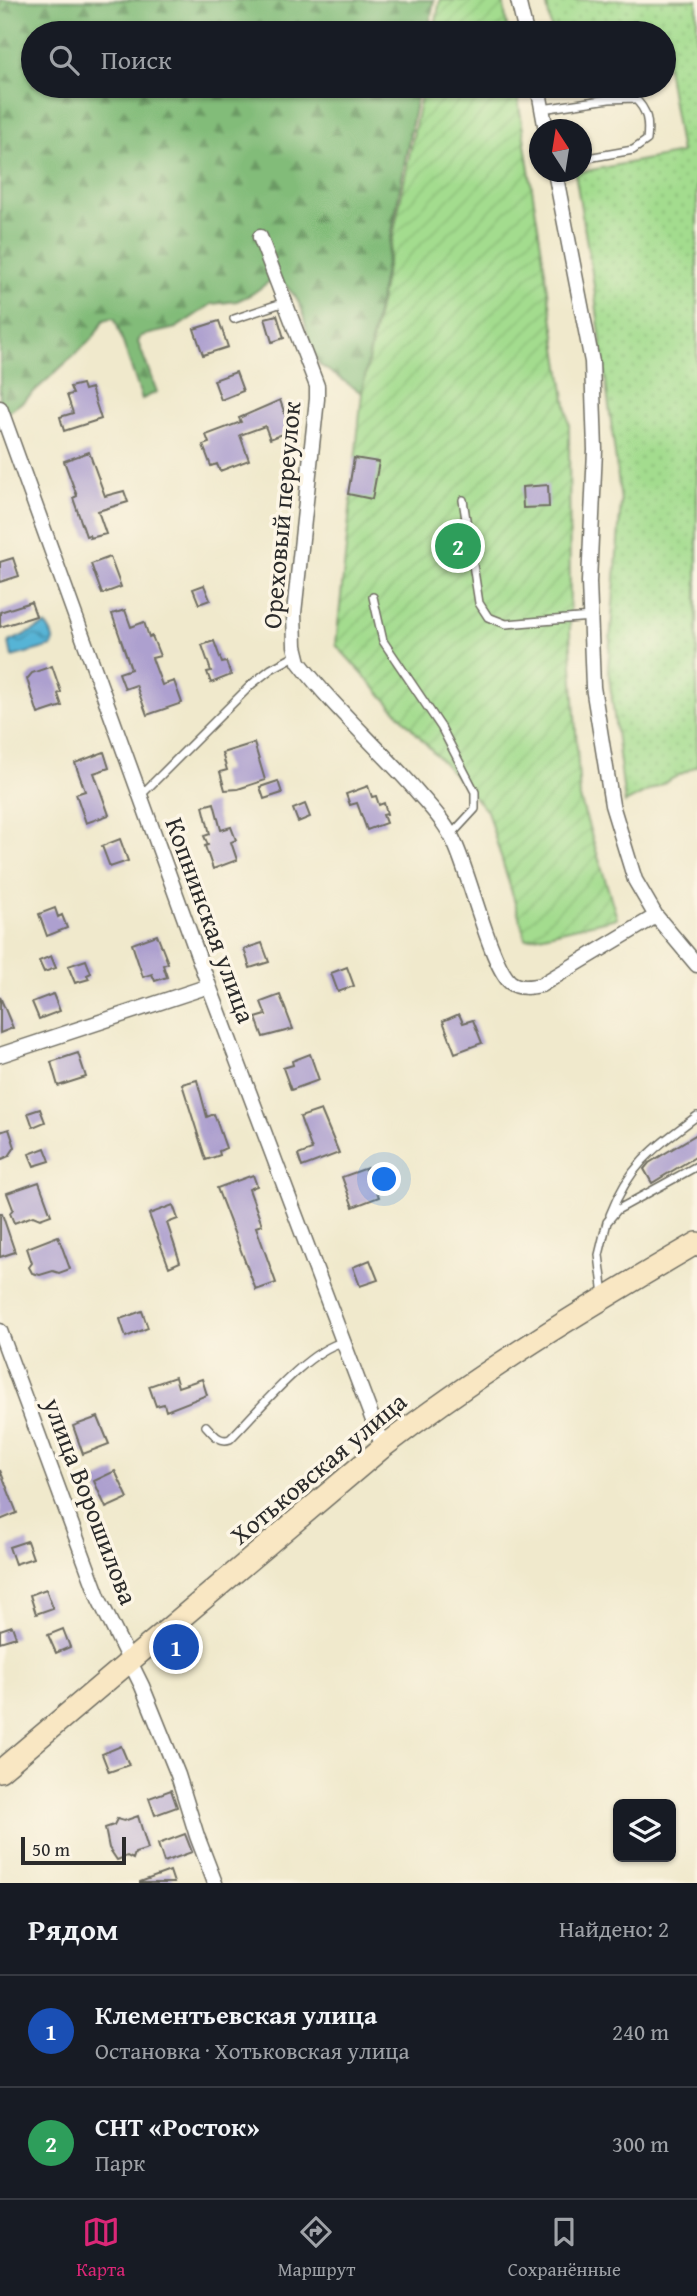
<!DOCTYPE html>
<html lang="ru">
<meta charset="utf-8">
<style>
body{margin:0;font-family:"Gentium Book Plus",serif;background:#242831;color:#f1f3f6}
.controls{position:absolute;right:21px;bottom:21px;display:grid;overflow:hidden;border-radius:10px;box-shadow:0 2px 5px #0004}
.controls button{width:63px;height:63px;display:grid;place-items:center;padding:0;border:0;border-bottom:2px solid #363941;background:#171b24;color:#f1f3f6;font:35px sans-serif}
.compass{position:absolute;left:529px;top:119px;width:63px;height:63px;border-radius:50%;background:#171b24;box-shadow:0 2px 5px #0004;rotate:348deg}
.scale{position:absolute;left:21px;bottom:18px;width:105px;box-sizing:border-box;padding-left:7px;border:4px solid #2b2b2b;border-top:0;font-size:19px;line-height:24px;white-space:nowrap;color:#2b2b2b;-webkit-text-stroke:5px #fcf5e5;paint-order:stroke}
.you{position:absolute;left:385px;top:1180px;width:24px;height:24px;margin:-18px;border:5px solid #fff;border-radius:50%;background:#1a73e8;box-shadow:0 0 0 10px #1a73e833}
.badge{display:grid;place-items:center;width:46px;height:46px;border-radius:50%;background:#db2777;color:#fff;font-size:23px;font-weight:700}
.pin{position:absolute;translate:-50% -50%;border:4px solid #fff;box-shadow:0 2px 7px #0006}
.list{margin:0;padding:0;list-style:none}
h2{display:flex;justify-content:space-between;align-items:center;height:91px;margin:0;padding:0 28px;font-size:30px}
h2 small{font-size:23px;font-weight:400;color:#9ea1a6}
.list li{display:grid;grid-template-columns:46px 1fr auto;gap:21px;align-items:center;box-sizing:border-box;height:112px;padding:0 28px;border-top:2px solid #363941}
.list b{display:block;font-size:26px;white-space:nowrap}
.list p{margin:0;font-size:23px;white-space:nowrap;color:#9ea1a6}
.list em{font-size:23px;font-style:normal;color:#9ea1a6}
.icon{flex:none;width:38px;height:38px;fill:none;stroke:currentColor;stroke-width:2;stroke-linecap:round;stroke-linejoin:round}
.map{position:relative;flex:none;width:697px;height:1883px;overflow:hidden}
.search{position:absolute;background:#171b24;box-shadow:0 2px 5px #0004;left:21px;right:21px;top:21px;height:77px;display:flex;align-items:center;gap:18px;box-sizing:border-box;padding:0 24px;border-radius:38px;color:#9ea1a6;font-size:26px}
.sheet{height:315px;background:#171b24}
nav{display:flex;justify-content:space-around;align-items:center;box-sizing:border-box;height:98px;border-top:2px solid #363941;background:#171b24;font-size:19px;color:#9ea1a6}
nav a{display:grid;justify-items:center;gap:4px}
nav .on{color:#db2777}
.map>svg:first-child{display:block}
.grass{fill:url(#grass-dots);stroke:#67845c;stroke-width:2}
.forest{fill:url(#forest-firs);stroke:#567452;stroke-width:2}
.garden{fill:url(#garden-furrows);stroke:#67845c;stroke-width:2}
.water{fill:url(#water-waves);stroke:#417080;stroke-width:2}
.building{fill:#ada0cf}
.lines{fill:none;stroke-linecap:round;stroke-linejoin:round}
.service-casing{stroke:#706e63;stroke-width:10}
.minor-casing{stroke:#706e63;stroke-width:17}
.secondary-casing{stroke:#706e63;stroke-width:24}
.service{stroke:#fff;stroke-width:7}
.minor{stroke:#fff;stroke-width:14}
.secondary{stroke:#f9e7c3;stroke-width:21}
.labels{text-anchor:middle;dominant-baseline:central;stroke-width:7;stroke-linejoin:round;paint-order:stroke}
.street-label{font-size:26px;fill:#2b2b2b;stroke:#fcf5e5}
</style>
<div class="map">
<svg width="697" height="1883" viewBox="0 0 697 1883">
<defs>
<pattern id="grass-dots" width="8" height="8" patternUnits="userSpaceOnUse" patternTransform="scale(1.75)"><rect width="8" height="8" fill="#a3dc8e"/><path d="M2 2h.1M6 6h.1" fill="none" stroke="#8cbd7b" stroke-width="1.8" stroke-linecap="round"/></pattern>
<pattern id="forest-firs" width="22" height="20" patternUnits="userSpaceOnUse" patternTransform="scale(1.75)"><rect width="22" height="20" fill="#82bc79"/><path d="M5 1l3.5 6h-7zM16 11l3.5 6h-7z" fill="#6b9963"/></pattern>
<pattern id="garden-furrows" width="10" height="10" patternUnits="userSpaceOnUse" patternTransform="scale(1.75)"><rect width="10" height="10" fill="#a3dc8e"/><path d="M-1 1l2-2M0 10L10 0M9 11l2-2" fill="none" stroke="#8cbd7b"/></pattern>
<pattern id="water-waves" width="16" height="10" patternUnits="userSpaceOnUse" patternTransform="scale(1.75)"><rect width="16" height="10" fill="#57b4d6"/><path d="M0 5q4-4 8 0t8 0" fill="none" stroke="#4893ae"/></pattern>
</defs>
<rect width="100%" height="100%" fill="#fcf5e5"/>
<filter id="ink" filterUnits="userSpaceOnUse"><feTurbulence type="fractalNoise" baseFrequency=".0143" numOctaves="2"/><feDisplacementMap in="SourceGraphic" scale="14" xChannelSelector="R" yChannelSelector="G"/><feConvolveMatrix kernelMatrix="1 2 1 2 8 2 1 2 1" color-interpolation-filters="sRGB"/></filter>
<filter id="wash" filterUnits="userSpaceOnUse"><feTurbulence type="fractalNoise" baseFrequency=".00686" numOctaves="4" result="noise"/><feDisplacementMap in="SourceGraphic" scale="28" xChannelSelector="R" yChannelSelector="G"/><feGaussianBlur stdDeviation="1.57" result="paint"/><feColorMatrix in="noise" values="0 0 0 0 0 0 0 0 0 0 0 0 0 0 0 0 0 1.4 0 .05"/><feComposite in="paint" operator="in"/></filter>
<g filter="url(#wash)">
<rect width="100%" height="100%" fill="#f0e9cc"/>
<path class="grass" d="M546 0H697V766L625 803 608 668 621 502 593 279 575 173 681 153 664 48V33H552Z"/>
<path class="forest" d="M0 0H434L428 33H33V86H419L362 393 320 365 311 351 302 309 295 296 286 286 270 281 252 294 237 301 212 304 176 328 141 336 138 342 157 392 142 399 115 319 112 318 104 320 93 338 25 400 0 418Z"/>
<path class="garden" d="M440 0H503L508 33H434Z
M423 86H516L569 424 570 632 580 798 617 918 526 939 487 811 336 645 362 393Z"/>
<path class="water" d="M45 625C50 629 56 641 52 646L12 657 9 642Z"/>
<g id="blocks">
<path class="building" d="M277 315 284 338 272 342 265 318Z
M219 321 228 347 203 355 194 329Z
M236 372 243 391 221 400 214 380Z
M82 384 84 390 91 388 101 419 64 431 60 417 73 413 67 395 73 394 70 387Z
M280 400 291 431 270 439 265 426 240 435 249 460 220 471 217 464 211 466 203 445 209 443 206 435 241 422 239 418Z
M89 452 105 496 124 491 128 502 98 511 106 534 90 538 89 535 86 536 73 498 77 496 64 461Z
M354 458 379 462 372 499 348 494Z
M548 485 549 507 523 508 522 487Z
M110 557 121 587 102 594 91 564Z
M13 558 19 576 0 582V562Z
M204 585 210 600 199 604 193 589Z
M31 602 36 616 0 627V612Z
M125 610 131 627 144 622 149 637 152 636 160 656 152 658 162 685 174 681 182 703 147 715 136 685 125 689 119 673 131 669 112 614Z
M214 641 222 663 226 662 231 675 211 683 207 672 211 671 202 645Z
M52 666 61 692 58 694 62 706 38 714 27 679 32 673Z
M254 743 265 780 238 789 225 790 220 772 227 770 222 753Z
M104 752 109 768 94 773 109 815 86 823 76 794 85 791 75 763Z
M278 781 282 793 264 799 260 787Z
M368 786 372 797 376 796 379 805 384 803 387 814 383 815 386 823 367 830 357 803 350 805 346 794Z
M214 803 221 830 231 827 236 840 231 842 237 860 213 869 205 846 208 845 204 836 210 834 203 806Z
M305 804 310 817 298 822 293 809Z
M120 839 128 861 110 867 102 846Z
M55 908 58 917 62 915 67 928 47 936 39 914Z
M157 935 168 963 163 965 167 977 155 981 152 974 143 977 132 944Z
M262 943 269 962 250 968 244 949Z
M51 956 56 968 44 972 39 961Z
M86 960 91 973 87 975 89 979 75 983 68 966Z
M347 967 354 986 338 992 331 973Z
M53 994 60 1011 39 1019 32 1002Z
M280 995 293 1029 263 1037 256 1018 266 1015 261 1002Z
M0 997 13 1028 0 1033Z
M459 1014 463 1023 473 1020 482 1043 455 1053 443 1021Z
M78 1053 86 1077 58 1086 51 1062Z
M310 1054 319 1080 291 1090 283 1068 293 1065 292 1061Z
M197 1080 207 1117 214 1114 226 1148 219 1151 220 1155 206 1160 182 1084Z
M40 1109 45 1122 33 1127 28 1113Z
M321 1110 339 1153 302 1167 298 1155 312 1150 300 1117Z
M9 1129 15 1147 9 1156 0 1160V1132Z
M697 1134V1156L652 1183 644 1169 649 1163Z
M45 1148 50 1161 34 1166 29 1154Z
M367 1168 379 1197 353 1207 342 1177Z
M253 1175 257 1186 249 1189 262 1225 256 1227 276 1283 256 1290 217 1188Z
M39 1182 51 1215 40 1219 33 1216 14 1223 10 1213 13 1209 7 1193Z
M173 1205 178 1219 167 1223 180 1262 169 1267 149 1214Z
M0 1214H2L15 1252 0 1257Z
M58 1236 70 1269 59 1273 53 1271 40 1275 32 1273 29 1267 32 1263 27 1248Z
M370 1260 378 1280 360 1286 353 1267Z
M142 1311 148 1328 126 1337 120 1319Z
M175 1377 178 1387 202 1379 207 1395 166 1411 164 1404 156 1406 149 1386Z
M98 1417 109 1444 83 1454 73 1426Z
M0 1470 17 1513 0 1520Z
M115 1471 128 1498 106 1508 94 1481Z
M27 1541 33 1558 15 1564 9 1547Z
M46 1589 53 1608 36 1614 30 1595Z
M12 1626 16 1637 0 1642V1630Z
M63 1629 70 1647 56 1653 48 1635Z
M121 1746 129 1765 109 1772 102 1754Z
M171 1790 177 1807 155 1815 149 1798Z
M138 1816 148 1849 135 1853 133 1859 127 1856 117 1860 109 1848 105 1828 114 1825 117 1819 124 1821Z
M185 1834 192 1852 164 1862 158 1844Z
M170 1871 174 1883H140V1882Z"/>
</g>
</g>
<g filter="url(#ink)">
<use href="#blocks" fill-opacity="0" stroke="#706e63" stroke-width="2"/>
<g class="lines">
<g class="service-casing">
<path id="service" d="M542 109 609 99 634 98C648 110 649 123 647 140L633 150 582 159
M234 319 285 302
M463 500 479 603 488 617 506 624 591 617
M373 597 383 641 441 727 475 792V809L451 835
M140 796 252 684 271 669 297 655
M610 1215C630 1164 654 1148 697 1116
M604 1295 599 1255 607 1222 617 1210 697 1166
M206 1426C213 1433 219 1443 230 1439 258 1411 306 1351 343 1342"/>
</g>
<g class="minor-casing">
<path id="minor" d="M518 0 526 33
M538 86 546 130
M555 172 592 362 595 450 589 582 593 687 612 805 635 880 656 916 697 965
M260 237 317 386V399L294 613 295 646 299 662C333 707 377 746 414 788 429 806 446 822 455 844 469 873 491 965 510 982 519 989 531 987 541 985L656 916
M0 408 209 986 383 1447
M0 1055 209 986
M0 1331 99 1599 142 1686 178 1775 197 1836 215 1883"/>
</g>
<g class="secondary-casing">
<path id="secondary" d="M0 1771 383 1447C483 1370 589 1306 697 1243"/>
</g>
<use href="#service" class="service"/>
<use href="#minor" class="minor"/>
<use href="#secondary" class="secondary"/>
</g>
</g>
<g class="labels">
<g class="street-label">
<text transform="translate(281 515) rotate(-85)">Ореховый переулок</text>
<text transform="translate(211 920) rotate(70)">Копнинская улица</text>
<text transform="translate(318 1468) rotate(-40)">Хотьковская улица</text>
<text transform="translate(91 1501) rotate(69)">улица Ворошилова</text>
</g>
</g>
</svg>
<div class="controls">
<button><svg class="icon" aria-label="layers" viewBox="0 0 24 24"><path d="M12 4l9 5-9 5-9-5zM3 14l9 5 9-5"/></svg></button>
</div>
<svg class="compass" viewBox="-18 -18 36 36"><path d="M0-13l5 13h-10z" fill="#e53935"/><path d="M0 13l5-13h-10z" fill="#9ea1a6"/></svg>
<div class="scale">50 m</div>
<div class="you"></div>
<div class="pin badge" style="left:176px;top:1647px;background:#1a4fb4">1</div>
<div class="pin badge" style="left:458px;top:546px;background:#2e9e5b">2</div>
<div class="search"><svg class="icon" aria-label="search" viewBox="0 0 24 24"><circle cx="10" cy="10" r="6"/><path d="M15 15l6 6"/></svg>Поиск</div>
</div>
<section class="sheet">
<h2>Рядом<small>Найдено: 2</small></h2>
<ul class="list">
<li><span class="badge" style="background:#1a4fb4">1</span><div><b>Клементьевская улица</b><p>Остановка · Хотьковская улица</p></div><em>240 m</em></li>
<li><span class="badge" style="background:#2e9e5b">2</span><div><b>СНТ «Росток»</b><p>Парк</p></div><em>300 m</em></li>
</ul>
</section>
<nav>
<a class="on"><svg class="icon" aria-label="map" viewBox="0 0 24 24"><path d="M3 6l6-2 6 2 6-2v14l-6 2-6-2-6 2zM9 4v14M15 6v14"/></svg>Карта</a>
<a><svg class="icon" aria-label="directions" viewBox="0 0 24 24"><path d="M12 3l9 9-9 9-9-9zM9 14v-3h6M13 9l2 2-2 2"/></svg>Маршрут</a>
<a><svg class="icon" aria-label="saved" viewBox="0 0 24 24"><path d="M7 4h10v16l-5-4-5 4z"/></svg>Сохранённые</a>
</nav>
